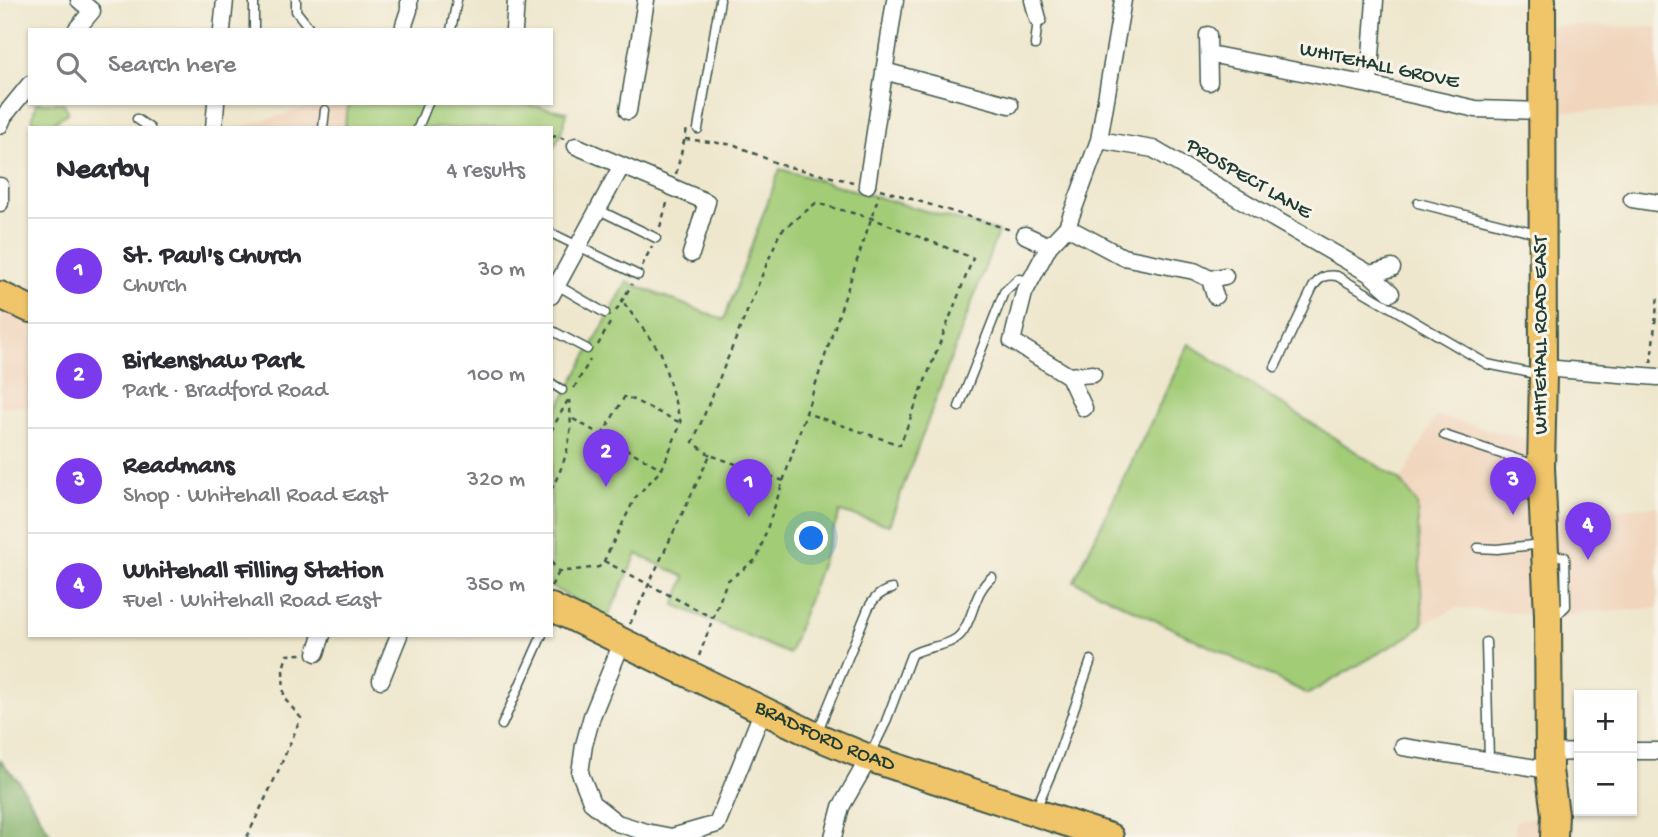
<!DOCTYPE html>
<meta charset="utf-8">
<style>
body{margin:0;font-family:"Gochi Hand",sans-serif;background:#f7f7f7;color:#2b2b33}
.controls{position:absolute;right:21px;bottom:21px;display:grid;overflow:hidden;border-radius:0px;box-shadow:0 2px 5px #0004}
.controls button{width:63px;height:63px;display:grid;place-items:center;padding:0;border:0;border-bottom:2px solid #e1e1e2;background:#fff;color:#2b2b33;font:35px sans-serif}
.you{position:absolute;left:812px;top:539px;width:24px;height:24px;margin:-18px;border:5px solid #fff;border-radius:50%;background:#1a73e8;box-shadow:0 0 0 10px #1a73e833}
.badge{display:grid;place-items:center;width:46px;height:46px;border-radius:50%;background:#7c3aed;color:#fff;font-size:23px;font-weight:700}
.pin{position:absolute;translate:-50% -58px;filter:drop-shadow(0 2px 4px #0008)}
.pin::after{content:'';position:absolute;top:37px;width:24px;height:21px;background:inherit;clip-path:polygon(0 0,100% 0,50% 100%)}
.list{margin:0;padding:0;list-style:none}
h2{display:flex;justify-content:space-between;align-items:center;height:91px;margin:0;padding:0 28px;font-size:30px}
h2 small{font-size:23px;font-weight:400;color:#7c7c81}
.list li{display:grid;grid-template-columns:46px 1fr auto;gap:21px;align-items:center;box-sizing:border-box;height:105px;padding:0 28px;border-top:2px solid #e1e1e2}
.list b{display:block;font-size:26px;white-space:nowrap}
.list p{margin:0;font-size:23px;white-space:nowrap;color:#7c7c81}
.list em{font-size:23px;font-style:normal;color:#7c7c81}
.icon{flex:none;width:38px;height:38px;fill:none;stroke:currentColor;stroke-width:2;stroke-linecap:round;stroke-linejoin:round}
.map{position:relative;flex:none;width:1658px;height:837px;overflow:hidden}
.search{position:absolute;background:#fff;box-shadow:0 2px 5px #0004;left:28px;top:28px;width:525px;height:77px;display:flex;align-items:center;gap:18px;box-sizing:border-box;padding:0 24px;border-radius:0px;color:#7c7c81;font-size:26px}
.panel{position:absolute;background:#fff;box-shadow:0 2px 5px #0004;left:28px;top:126px;width:525px;height:511px;border-radius:0px}
.map>svg:first-child{display:block}
.built{fill:#f1d5bd}
.green{fill:#a3cc77;stroke:#618456;stroke-width:2}
.forest{fill:#82b068;stroke:#50764e;stroke-width:2}
.lines{fill:none;stroke-linecap:round;stroke-linejoin:round}
.lane-casing{stroke:#3e564b;stroke-width:11}
.street-casing{stroke:#3e564b;stroke-width:19}
.primary-casing{stroke:#3e564b;stroke-width:30}
.path{stroke:#3e564b;stroke-width:2.5;stroke-dasharray:5 5;stroke-linecap:butt}
.lane{stroke:#fff;stroke-width:8}
.street{stroke:#fff;stroke-width:16}
.primary{stroke:#f0c469;stroke-width:26}
.labels{text-anchor:middle;dominant-baseline:central;stroke-width:6;stroke-linejoin:round;paint-order:stroke}
.street-label{font-size:21px;fill:#1f3d34;stroke:#f7f3e8}
</style>
<div class="map">
<svg width="1658" height="837" viewBox="0 0 1658 837">
<rect width="100%" height="100%" fill="#f7f3e8"/>
<filter id="ink" filterUnits="userSpaceOnUse"><feTurbulence type="fractalNoise" baseFrequency=".0143" numOctaves="2"/><feDisplacementMap in="SourceGraphic" scale="14" xChannelSelector="R" yChannelSelector="G"/><feConvolveMatrix kernelMatrix="1 2 1 2 8 2 1 2 1" color-interpolation-filters="sRGB"/></filter>
<filter id="wash" filterUnits="userSpaceOnUse"><feTurbulence type="fractalNoise" baseFrequency=".00686" numOctaves="4" result="noise"/><feDisplacementMap in="SourceGraphic" scale="28" xChannelSelector="R" yChannelSelector="G"/><feGaussianBlur stdDeviation="1.57" result="paint"/><feColorMatrix in="noise" values="0 0 0 0 0 0 0 0 0 0 0 0 0 0 0 0 0 1.4 0 .05"/><feComposite in="paint" operator="in"/></filter>
<g filter="url(#wash)">
<rect width="100%" height="100%" fill="#efe7cd"/>
<path class="built" d="M1542 26 1658 27V110L1542 111Z
M321 103H349L344 128H238Z
M0 295 30 309V406H0Z
M1436 416 1525 439 1544 515 1658 506V608L1548 615 1456 608 1423 624 1417 505 1401 481Z
M1555 814 1554 837H1514L1516 820Z"/>
<path class="green" d="M36 103H64L68 113 49 125 32 121Z
M349 103H519L567 112 560 136 551 151V128H344Z
M780 169 998 232 889 525 840 512 789 654 675 605 685 577 637 554 608 617 551 587V421L627 282 724 320Z
M1189 344 1401 481 1417 504 1423 624 1412 634 1308 694 1074 581Z"/>
<path class="forest" d="M0 760 19 782 52 837H0Z"/>
</g>
<g filter="url(#ink)">
<g class="lines">
<g class="lane-casing">
<path id="lane" d="M296 0V11L311 30
M254 30V0
M451 30 457 0
M1035 45 1038 19
M137 119 150 128
M323 128 325 110
M418 128 428 103
M698 129 720 0
M1418 203 1540 234
M597 209 656 238
M551 233 638 275
M557 285 605 313
M551 330 587 349
M1275 367 1313 287C1320 277 1325 274 1337 276L1487 364 1540 375
M551 383 562 390
M959 407 1004 292 1018 279 1030 280
M1444 435 1538 466
M1478 548 1497 549 1542 544
M1548 554 1565 557 1566 606 1553 619
M1486 642 1489 760
M502 725 542 635
M817 733 868 609C873 599 881 591 892 589
M870 755 885 724 911 655C926 645 949 648 961 634 975 617 972 594 992 577
M1036 809 1055 764 1091 660"/>
</g>
<g class="street-casing">
<path id="street" d="M1033 0 1038 19
M404 25 409 10V0
M76 30 92 11 79 0
M222 30 225 0
M514 30 516 0
M1208 35 1209 82
M1209 54 1369 85 1476 109 1542 111
M884 71 1010 105
M1369 85 1375 0
M628 111 646 0
M0 125 4 116 30 84
M214 128 216 103
M1099 140 1153 149 1370 274 1391 293
M576 146 707 202 691 254
M867 185 895 0
M0 186V203
M1632 199 1658 203
M1067 227 1123 257 1194 271 1210 279 1225 276
M1025 235 1049 246
M1370 274 1392 268
M1210 279 1215 296
M551 296 621 167
M1543 368 1658 377
M1069 376 1093 374
M1084 408 1069 376 1012 341 1024 293 1049 246 1067 227 1099 140 1123 0
M623 640 592 716 584 745 580 773 592 803 617 823 646 832 672 837 717 824 763 710
M316 653 322 635
M381 680 399 635
M1403 747 1549 770
M1632 751H1658
M1549 753 1579 752
M833 837 841 807 869 758"/>
</g>
<g class="primary-casing">
<g id="primary">
<path d="M1542 0 1543 375 1541 467 1548 615 1549 770 1555 814 1554 837"/>
<path d="M0 295 30 309"/>
<path id="s1" d="M551 607 816 736 869 758 1110 837"/>
</g>
</g>
<path class="path" d="M551 137 557 136 564 139
M685 139 735 145 781 165 853 182
M676 174 687 129
M880 189 1011 230
M660 227 668 200
M642 266 652 246
M616 311 632 284
M598 345 610 323
M1651 363 1658 295
M574 388 590 360
M573 419 662 469
M551 431 568 400
M602 435 625 396 681 423
M710 455 693 442 780 232 816 203 871 218 973 258 900 445 806 413
M551 490C567 459 574 435 569 400
M604 561 713 618
M551 562 559 572 599 567 604 561 635 498 662 469 681 423 661 353 623 302
M551 586 559 572
M630 624 710 455 784 481
M699 656 727 581 757 559 879 195
M247 837 276 776 301 718 284 698 283 669 287 655 302 654"/>
<use href="#lane" class="lane"/>
<use href="#street" class="street"/>
<use href="#primary" class="primary"/>
</g>
</g>
<g class="labels">
<g class="street-label">
<text transform="translate(1379 67) rotate(12)">WHITEHALL GROVE</text>
<text transform="translate(1248 180) rotate(30)">PROSPECT LANE</text>
<text transform="translate(1542 335) rotate(-90)">WHITEHALL ROAD EAST</text>
<text stroke="none"><textPath href="#s1" startOffset="303">BRADFORD ROAD</textPath></text>
</g>
</g>
</svg>
<div class="controls">
<button>+</button>
<button>−</button>
</div>
<div class="you"></div>
<div class="pin badge" style="left:749px;top:517px">1</div>
<div class="pin badge" style="left:606px;top:487px">2</div>
<div class="pin badge" style="left:1513px;top:515px">3</div>
<div class="pin badge" style="left:1588px;top:560px">4</div>
<div class="search"><svg class="icon" aria-label="search" viewBox="0 0 24 24"><circle cx="10" cy="10" r="6"/><path d="M15 15l6 6"/></svg>Search here</div>
<section class="panel">
<h2>Nearby<small>4 results</small></h2>
<ul class="list">
<li><span class="badge">1</span><div><b>St. Paul's Church</b><p>Church</p></div><em>30 m</em></li>
<li><span class="badge">2</span><div><b>Birkenshaw Park</b><p>Park · Bradford Road</p></div><em>100 m</em></li>
<li><span class="badge">3</span><div><b>Readmans</b><p>Shop · Whitehall Road East</p></div><em>320 m</em></li>
<li><span class="badge">4</span><div><b>Whitehall Filling Station</b><p>Fuel · Whitehall Road East</p></div><em>350 m</em></li>
</ul>
</section>
</div>
